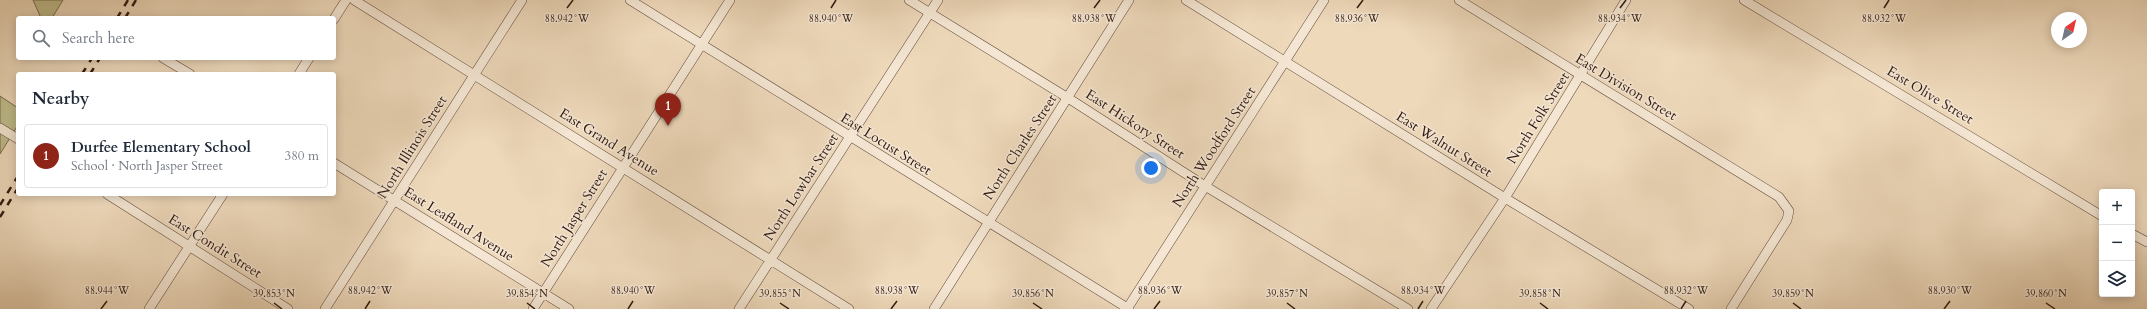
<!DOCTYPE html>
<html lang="en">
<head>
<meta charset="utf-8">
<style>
	body { margin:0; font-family:Cardo,serif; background:#f2f2f3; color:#1f2937 }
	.controls { position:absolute; right:12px; bottom:12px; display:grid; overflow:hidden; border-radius:4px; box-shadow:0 2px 10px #0003 }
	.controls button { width:36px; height:36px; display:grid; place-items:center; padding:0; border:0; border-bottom:1px solid #e0e1e3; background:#fff; color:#1f2937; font:20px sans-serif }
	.compass { position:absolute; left:2051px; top:12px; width:36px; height:36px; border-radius:50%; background:#fff; box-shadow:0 2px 10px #0003; rotate:34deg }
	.you { position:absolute; left:1151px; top:168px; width:14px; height:14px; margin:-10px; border:3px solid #fff; border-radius:50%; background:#1a73e8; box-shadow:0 0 0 6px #1a73e833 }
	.badge { display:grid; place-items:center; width:26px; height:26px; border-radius:50%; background:#8f2418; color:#fff; font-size:13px; font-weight:700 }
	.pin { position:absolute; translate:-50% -33px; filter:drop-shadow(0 1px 2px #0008) }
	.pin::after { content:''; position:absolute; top:21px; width:14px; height:12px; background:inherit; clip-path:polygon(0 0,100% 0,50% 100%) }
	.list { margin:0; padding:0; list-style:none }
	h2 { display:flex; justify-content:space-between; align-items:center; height:52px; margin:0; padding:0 16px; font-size:17px }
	h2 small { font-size:13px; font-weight:400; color:#747a83 }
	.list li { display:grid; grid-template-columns:26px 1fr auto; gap:12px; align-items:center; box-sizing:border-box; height:64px; margin:0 8px 8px; padding:0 8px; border:1px solid #e0e1e3; border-radius:4px }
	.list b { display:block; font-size:15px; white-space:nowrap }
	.list p { margin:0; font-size:13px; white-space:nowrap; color:#747a83 }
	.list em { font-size:13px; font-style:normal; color:#747a83 }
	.icon { flex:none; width:22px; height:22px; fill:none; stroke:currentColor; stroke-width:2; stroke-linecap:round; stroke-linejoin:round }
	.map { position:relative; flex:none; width:2147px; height:309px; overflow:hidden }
	.search { position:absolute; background:#fff; box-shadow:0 2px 10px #0003; left:16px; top:16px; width:320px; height:44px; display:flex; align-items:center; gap:10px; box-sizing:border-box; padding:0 14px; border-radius:4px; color:#747a83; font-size:15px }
	.panel { position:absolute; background:#fff; box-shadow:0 2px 10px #0003; left:16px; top:72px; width:320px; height:124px; border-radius:4px }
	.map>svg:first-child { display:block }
</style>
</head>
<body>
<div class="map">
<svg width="2147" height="309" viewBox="0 0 2147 309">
	<rect width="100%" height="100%" fill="#eed9bb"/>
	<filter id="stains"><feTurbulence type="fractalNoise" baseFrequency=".005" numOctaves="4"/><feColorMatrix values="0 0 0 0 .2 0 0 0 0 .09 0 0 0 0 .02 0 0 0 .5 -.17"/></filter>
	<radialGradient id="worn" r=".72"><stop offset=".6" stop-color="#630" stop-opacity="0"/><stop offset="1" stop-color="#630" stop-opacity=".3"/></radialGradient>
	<!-- green -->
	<path fill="#bfbd8c" stroke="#786b4e" d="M33,0h30l-11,18h-11z
		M0,96l18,12v17l-18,29z"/>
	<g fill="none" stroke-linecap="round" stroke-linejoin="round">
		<defs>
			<path id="minor" d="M354,0l495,309
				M630,0l499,309
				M909,0l159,98 137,88 203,123
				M1186,0l319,198 184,111
				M1459,0l320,197 10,14 -2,9 -56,89
				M1744,0l358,216
				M334,19l12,-19
				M163,58l27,16
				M299,74l10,-16
				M0,128l18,11
				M334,163l235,146
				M107,194l181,115
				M2132,234l15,8
				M149,309l74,-115
				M325,309l197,-309
				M533,309l197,-309
				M739,309l199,-309
				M934,309l195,-309
				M1127,309l197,-309
				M1431,309l74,-111 121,-198"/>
		</defs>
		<!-- minor casing -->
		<use href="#minor" stroke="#60493b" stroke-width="10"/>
		<!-- minor -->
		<use href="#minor" stroke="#f4e6d3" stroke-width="9"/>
		<!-- rail -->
		<path stroke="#301910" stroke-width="2.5" stroke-dasharray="7 7" stroke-linecap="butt" d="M117,18l11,-18
			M125,18l11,-18
			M82,74l10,-16
			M90,74l10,-16
			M0,205l18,-29
			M0,217l18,-29"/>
	</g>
	<!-- ticks -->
	<path fill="none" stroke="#301910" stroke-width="1.5" d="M567,8l6,-8M831,8l5,-8M1094,8l6,-8M1357,8l6,-8M1620,8l6,-8M1884,8l5,-8M274,303l8,6M527,303l8,6M780,303l9,6M1033,303l9,6M1287,303l8,6M1540,303l8,6M1793,303l8,6M2046,303l9,6M101,309l6,-8M365,309l5,-8M628,309l5,-8M891,309l6,-8M1154,309l6,-8M1418,309l5,-8M1681,309l5,-8M1944,309l6,-8"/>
	<g text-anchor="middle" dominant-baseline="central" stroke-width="3" stroke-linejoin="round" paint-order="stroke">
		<!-- street labels -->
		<g font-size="14" fill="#301910" stroke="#f4e6d3">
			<text transform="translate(1626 87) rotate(31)">East Division Street</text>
			<text transform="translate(1930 95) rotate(31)">East Olive Street</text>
			<text transform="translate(1538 118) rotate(-58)">North Folk Street</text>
			<text transform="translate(1135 124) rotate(33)">East Hickory Street</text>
			<text transform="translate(609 142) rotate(32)">East Grand Avenue</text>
			<text transform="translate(886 144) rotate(32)">East Locust Street</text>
			<text transform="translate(1444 144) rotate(32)">East Walnut Street</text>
			<text transform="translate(412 147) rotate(-58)">North Illinois Street</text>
			<text transform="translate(1020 147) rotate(-57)">North Charles Street</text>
			<text transform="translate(1214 147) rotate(-57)">North Woodford Street</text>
			<text transform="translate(801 187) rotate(-57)">North Lowbar Street</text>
			<text transform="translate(574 218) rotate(-58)">North Jasper Street</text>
			<text transform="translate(459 224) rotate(32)">East Leafland Avenue</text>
			<text transform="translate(215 246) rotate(32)">East Condit Street</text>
		</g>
	</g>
	<g font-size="10" text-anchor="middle" fill="#301910" stroke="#f4e6d3" stroke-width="3" stroke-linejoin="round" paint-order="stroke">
		<text x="1884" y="22">88.932°W</text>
		<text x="567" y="22">88.942°W</text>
		<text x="831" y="22">88.940°W</text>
		<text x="1094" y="22">88.938°W</text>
		<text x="1357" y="22">88.936°W</text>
		<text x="1620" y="22">88.934°W</text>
		<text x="107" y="294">88.944°W</text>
		<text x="370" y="294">88.942°W</text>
		<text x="633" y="294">88.940°W</text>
		<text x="897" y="294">88.938°W</text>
		<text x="1160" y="294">88.936°W</text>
		<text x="1423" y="294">88.934°W</text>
		<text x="1686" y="294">88.932°W</text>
		<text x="1950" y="294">88.930°W</text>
		<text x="274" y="297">39.853°N</text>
		<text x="527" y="297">39.854°N</text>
		<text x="780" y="297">39.855°N</text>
		<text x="1033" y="297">39.856°N</text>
		<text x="1287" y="297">39.857°N</text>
		<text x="1540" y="297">39.858°N</text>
		<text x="1793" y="297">39.859°N</text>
		<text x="2046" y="297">39.860°N</text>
	</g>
	<rect width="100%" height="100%" filter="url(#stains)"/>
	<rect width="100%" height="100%" fill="url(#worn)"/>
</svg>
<div class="controls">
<button>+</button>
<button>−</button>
<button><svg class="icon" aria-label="layers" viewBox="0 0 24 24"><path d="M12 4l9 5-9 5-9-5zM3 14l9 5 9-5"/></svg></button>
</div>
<svg class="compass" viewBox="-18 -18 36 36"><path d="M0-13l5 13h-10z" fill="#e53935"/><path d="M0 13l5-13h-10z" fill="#747a83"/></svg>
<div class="you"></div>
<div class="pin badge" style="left:668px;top:126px">1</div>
<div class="search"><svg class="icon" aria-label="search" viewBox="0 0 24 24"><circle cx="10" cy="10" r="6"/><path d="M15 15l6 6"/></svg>Search here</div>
<section class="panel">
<h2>Nearby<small></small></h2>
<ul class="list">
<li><span class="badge">1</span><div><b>Durfee Elementary School</b><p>School · North Jasper Street</p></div><em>380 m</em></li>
</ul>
</section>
</div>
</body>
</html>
